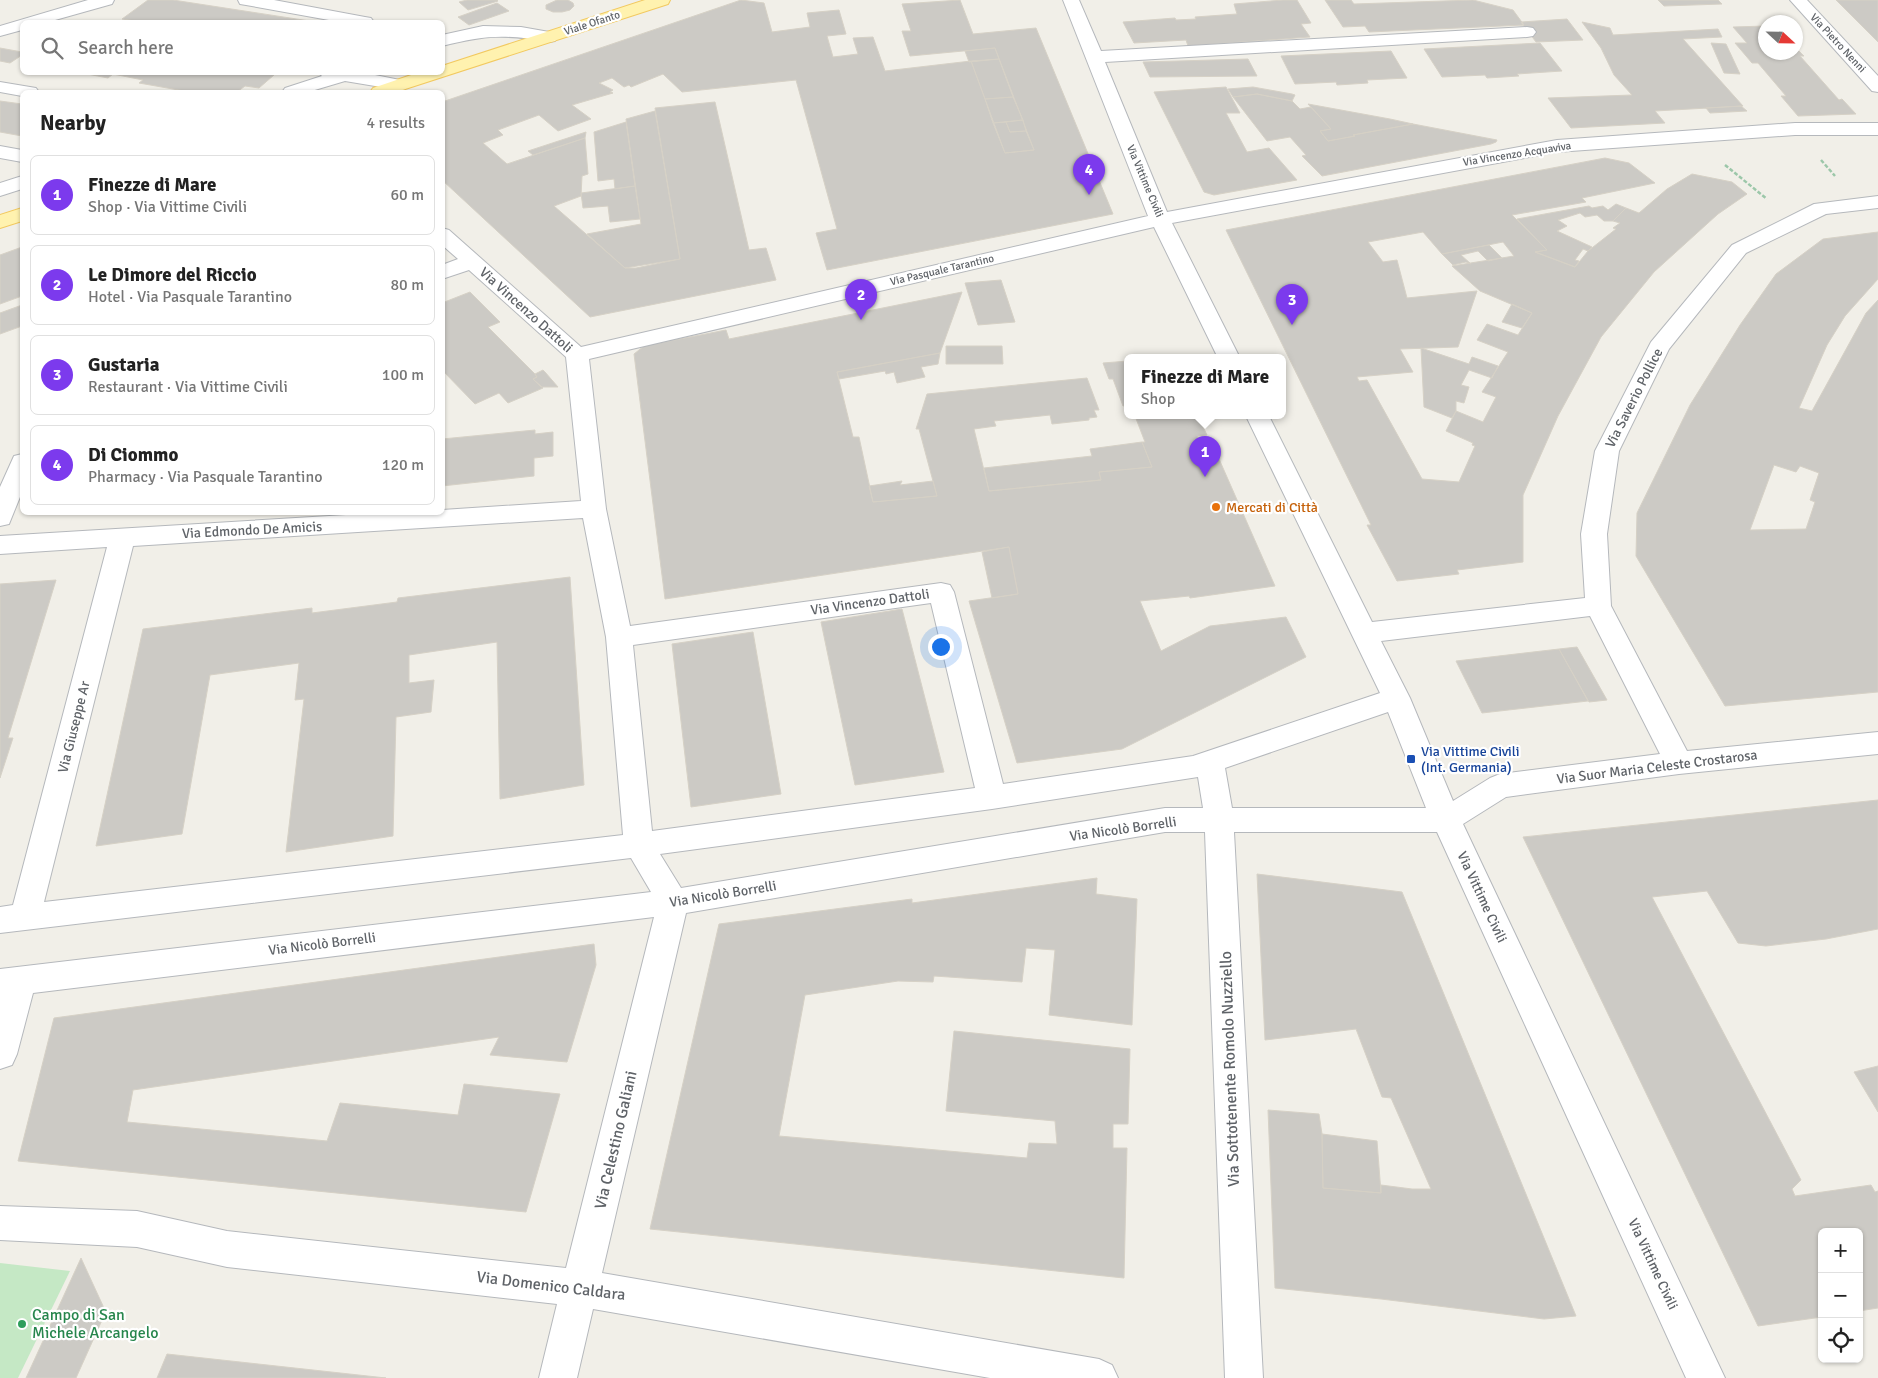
<!DOCTYPE html>
<html lang="en">
<head>
<meta charset="utf-8">
<style>
	body { margin:0; font-family:Signika,sans-serif; background:#f6f6f6; color:#222 }
	.controls { position:absolute; right:15px; bottom:15px; display:grid; overflow:hidden; border-radius:8px; box-shadow:0 1px 4px #0004 }
	.controls button { width:45px; height:45px; display:grid; place-items:center; padding:0; border:0; border-bottom:1px solid #e0e0e0; background:#fff; color:#222; font:25px sans-serif }
	.compass { position:absolute; left:1758px; top:15px; width:45px; height:45px; border-radius:50%; background:#fff; box-shadow:0 1px 4px #0004; rotate:112deg }
	.you { position:absolute; left:940px; top:646px; width:18px; height:18px; margin:-12px; border:4px solid #fff; border-radius:50%; background:#1a73e8; box-shadow:0 0 0 8px #1a73e833 }
	.badge { display:grid; place-items:center; width:32px; height:32px; border-radius:50%; background:#7c3aed; color:#fff; font-size:16px; font-weight:700 }
	.pin { position:absolute; translate:-50% -41px; filter:drop-shadow(0 1px 2px #0008) }
	.pin::after { content:''; position:absolute; top:26px; width:18px; height:15px; background:inherit; clip-path:polygon(0 0,100% 0,50% 100%) }
	.popup { position:absolute; left:1124px; top:354px; width:162px; height:65px; box-sizing:border-box; display:grid; place-content:center; border-radius:8px; background:#fff; filter:drop-shadow(0 1px 4px #0005); font-size:16px; white-space:nowrap; color:#767676 }
	.popup b { font-size:19px; color:#222 }
	.popup::after { content:''; position:absolute; left:50%; top:100%; margin-left:-10px; border:10px solid transparent; border-top-color:#fff }
	.list { margin:0; padding:0; list-style:none }
	h2 { display:flex; justify-content:space-between; align-items:center; height:65px; margin:0; padding:0 20px; font-size:21px }
	h2 small { font-size:16px; font-weight:400; color:#767676 }
	.list li { display:grid; grid-template-columns:32px 1fr auto; gap:15px; align-items:center; box-sizing:border-box; height:80px; margin:0 10px 10px; padding:0 10px; border:1px solid #e0e0e0; border-radius:8px }
	.list b { display:block; font-size:19px; white-space:nowrap }
	.list p { margin:0; font-size:16px; white-space:nowrap; color:#767676 }
	.list em { font-size:16px; font-style:normal; color:#767676 }
	.icon { flex:none; width:28px; height:28px; fill:none; stroke:currentColor; stroke-width:2; stroke-linecap:round; stroke-linejoin:round }
	.map { position:relative; flex:none; width:1878px; height:1378px; overflow:hidden }
	.search { position:absolute; background:#fff; box-shadow:0 1px 4px #0004; left:20px; top:20px; width:425px; height:55px; display:flex; align-items:center; gap:12px; box-sizing:border-box; padding:0 18px; border-radius:8px; color:#767676; font-size:19px }
	.panel { position:absolute; background:#fff; box-shadow:0 1px 4px #0004; left:20px; top:90px; width:425px; height:425px; border-radius:8px }
	.map>svg:first-child { display:block }
</style>
</head>
<body>
<div class="map">
<svg width="1878" height="1378" viewBox="0 0 1878 1378">
	<rect width="100%" height="100%" fill="#f1efe8"/>
	<!-- green -->
	<path fill="#c5e8c5" d="M0,1263l70,8 -52,107h-18z"/>
	<!-- building -->
	<path fill="#cccac5" stroke="#d6d1c6" fill-rule="evenodd" d="M148,0h25l143,22h-174l-20,-3z
		M467,0h30l1,1 -30,9 -9,-8z
		M557,0h11l5,3 1,3 -4,4 -8,2h-9l-7,-3v-4z
		M741,0l23,3 8,29 38,-5 -3,-14 32,-3 7,24 -19,2 6,21 25,-3 -5,-16 20,-1 12,34 86,-10 34,92 29,-3 -39,-102 -85,8 -8,-25h9l-9,-27 58,-4 13,34 63,-6 77,186 -286,56 -11,-37 21,-4 -41,-149 -114,12 -19,-18 -32,13 -2,-2 -5,2 -12,-9 -13,5 14,7 -3,2 3,1 -41,12 19,14 -33,12 -19,-16 -41,15 5,5 -20,8 24,21 78,-26 3,36 -6,2 -1,20 -27,10 71,62h11l44,-9 -25,-151 60,-6 34,148 17,-2 10,32 -186,37 -148,-137v-78z
		M1283,0h14l14,23 -10,1 9,13 -122,9 -2,-6 -52,3 -11,-21 52,-4 1,2 20,-1 -1,-2 42,-3 -3,-10z
		M1325,0h26l3,4 119,-4 40,10 11,15 -155,7 -4,-6 -22,1z
		M1658,0h60l4,4 -58,2z
		M1836,0h42v42z
		M497,3l12,8 -40,14 -11,-8z
		M1567,19l16,21 -47,2 -15,-20z
		M1582,22l28,6 3,7 105,-6 4,8 -39,2 60,67 -88,5 10,12 -94,5 -23,-30 84,-3 -18,-20 -13,-27z
		M1766,26v26h30l1,-3 7,7h-4l39,44 3,-1 14,15 -58,2 -17,-20h5l-28,-33h-6l-17,-20h12l-14,-16z
		M1540,43l22,28 -45,3 2,2 -32,2 -2,-3 -43,2 -18,-28z
		M1711,43l15,1 14,30 -16,-1z
		M0,48l22,4v3l-12,8 -10,-2z
		M995,48l4,11 -30,3 -4,-11z
		M1391,51l16,27 -40,2 1,3 -31,2 -1,-3 -41,2 -14,-28z
		M999,59l14,38 -28,2 -14,-38z
		M1248,59l9,17 -107,1 -7,-15z
		M77,72h179l18,3 -15,13 -14,-2 -8,6h-47l-51,-9 4,-3 -30,-6 -5,4z
		M1226,87l14,26h-14l21,39 22,-4 28,32 -83,15 -10,-3 -50,-100z
		M1253,87l39,7 3,1 -3,6 -35,-7 -24,3 -5,-8z
		M1257,94l35,7 8,8 11,-2 20,22 -11,2 8,10 27,-5 -2,-1 60,-11 84,16 -1,2 -5,2 -169,32 -20,-20 4,-1 -16,-18 -23,4 -34,-44z
		M1013,97l10,23 -30,3 -8,-24z
		M0,101l22,3v32l-22,-4z
		M1308,104l82,15 23,5 -60,11 2,1 -27,5 -8,-10 11,-2z
		M1741,106l6,5 -37,2 -4,-5z
		M655,111l25,148 -55,9 -38,-34 54,-10 -15,-105z
		M1023,120l3,11 -16,1 -4,-10z
		M626,122l9,64 -20,3 -1,-10 -16,2 -4,-49z
		M1006,122l4,10 16,-1 8,19 -29,3 -12,-30z
		M586,132l-1,6 -52,17 -5,-4z
		M1605,158l24,5 26,20 -73,15 4,4 -74,13 35,35 -12,2 40,15 13,-16 28,-22 -3,-1 7,-5 -7,-2 13,-13 13,5 28,-24 25,-15 40,8 15,12 -29,20 -64,58 -53,65 -43,79 -35,79v67l-66,8 2,4 -62,7 -30,-56h4l-145,-295zM1423,232l19,22 61,-12 11,14 -62,10 28,25 52,22 -14,22 -31,-11 -10,16 31,12 -26,40 14,5 -13,25 -27,-11 -10,20 27,12 -1,2 3,1 -16,36 -37,-3 -55,-99 -8,1 -2,-4 56,-5 -13,-23 58,-2 19,-56 -70,7 -10,-38 -14,2 -15,-20z
		M635,186l5,33 -30,3 -2,-16 -25,2 -2,-15z
		M1616,204l10,4 -13,13h-9l-7,-6 -12,2 -5,-4 -22,7 9,6 -10,5 35,16 -4,4 -5,-2 -8,11 4,1 -4,6 -40,-15 12,-2 -30,-31 72,-13 3,2 11,-2 5,4z
		M1878,232v47l-33,37 -18,29 -28,63 13,3 54,-98 12,-13v392l-153,14 -89,-150 1,-43 53,-108 50,-80 36,-51 47,-35zM1774,465l22,7 4,-6 19,7 -9,27 5,2 -9,27 -56,1z
		M1489,245l13,13 -14,3 -10,-10 -17,4 10,9 -5,-2 -13,3 -11,-11z
		M22,247v49l-22,8v-49z
		M1001,280l14,42 -37,3 -13,-42z
		M470,292l30,30 -12,5 47,47 2,3 -4,2 10,9 -35,15 -9,-10 -24,11 -33,-34v-67z
		M962,292l-22,61 -103,19 16,65h6l14,65 64,-6 -18,-67h-3l11,-35 160,-16 12,32h-5l3,7 -8,1v2l-37,4 -2,-9 -56,6 2,5 -22,3 15,62 112,-11 -2,-8 53,-5 -10,-25h3l-10,-26h63l9,19 -10,1 5,9 10,-2 63,143 -85,12 -1,-2 -49,5 21,50 49,-25 76,-9 20,40 -184,92 -105,14 -48,-162 49,-7 -9,-47 -344,52 -31,-245 10,-8 82,-16 3,9z
		M1512,304l20,9 -10,15 -20,-6z
		M22,305v21l-22,8v-21z
		M946,346h56l1,18h-57z
		M1421,348l48,16 3,-7 26,9 -6,12 -23,-8 -8,15 8,2 -5,16 -8,-2v10l-4,7 -28,-11z
		M940,353l-2,11 -17,3 4,10 -28,6 -3,-11 -8,2 -1,-3 -46,8 -2,-7z
		M1128,361v44l-5,1 -10,-27h-4l-6,-16z
		M543,370l2,2 13,15h-17l-8,-8 4,-2 -2,-3z
		M535,430v4l18,-2v24l-19,2v18l-92,10v-47z
		M1142,442l10,25 -53,5 2,8 -112,11 -5,-23 108,-12 -2,-7z
		M902,481l-2,4 33,-4 4,15 -64,6 -4,-16z
		M1009,547l9,47 -26,4 -10,-46z
		M570,577l14,208 -84,14 -3,-157 -88,13v28l25,-3 -3,32 -35,5 -3,119 -107,16 18,-153 -9,1 4,-37 -89,12 -28,159 -86,12 47,-217 169,-21v5l85,-11 1,-4z
		M56,580l-48,158h5l-13,40v-194z
		M902,609l42,163 -89,13 -34,-163z
		M753,632l28,162 -90,13 -19,-163z
		M1577,647l30,53 -18,2 -30,-53z
		M1559,649l29,52 -106,12 -26,-52z
		M1878,800v129l-52,10 -60,7 -28,-3 -31,-52 -55,6 149,283 -9,9 3,7 76,-11 4,7 3,-1v117l-19,3v-79h-37v85l-64,9 -235,-489z
		M1257,874l145,18 174,424 -32,3 -163,-20 -106,-11 -7,-178 51,4 3,20 1,54 58,5v-8l31,4h19l-40,-91 -9,-1 -26,-68 -91,11z
		M1097,878l-1,16 41,5 -5,126 -83,-10 6,-65 -29,-2 -4,34 -88,-6 -1,6 -35,-1 -93,14 -26,141 248,22 2,-15 28,1 -2,-23 -109,-10 8,-80 176,18 -2,75h-15v24h14l-3,130 -474,-49 69,-305 193,-25v4z
		M594,944l2,21 -29,97 -77,-7 9,-18 -366,53 -6,32 200,19 13,-38 118,12 6,-31 96,10 -34,118 -508,-51 36,-143z
		M1878,1066v46l-24,-40z
		M1322,1134l55,7 4,52 -58,-5z
		M81,1258l23,50 3,1 -31,69h-50z
		M167,1354l219,24h-229z"/>
	<g fill="none" stroke-linecap="round" stroke-linejoin="round">
		<defs>
			<path id="minor" d="M88,0h26l-2,4 -64,18h-26v8l-22,6v-10z
				M238,0h36l91,17 6,1 3,4h-34l-94,-17 -6,-1z
				M1063,0h16l22,51 426,-24 6,1 3,4 -3,4 -6,1 -422,25 62,150 390,-72 238,-17h83v12h-83l-238,17 -385,71 68,135h-22l-64,-131 -565,132 17,150 24,117 311,-43 9,2 4,7 49,192 190,-28 187,-63 -134,-277h23l103,206 213,-24 -4,-64 14,-83 56,-109 81,-97 82,-41 64,-8v12l-52,6 -80,39 -77,96 -50,102 -12,83 4,72 76,145 191,-19v22l-199,20 -173,23 -43,27 262,554h-39l-249,-546h-203l29,546h-38l-20,-546h-40l-479,81 -84,360 497,86 13,6 6,13h-128l-397,-69 -16,69h-38l18,-74 -330,-37 -90,-20 -137,-7v-34l137,5 90,20 339,37 88,-351 -621,76 -16,61 -5,11 -12,4v-100l651,-77 -20,-34 -631,75v-26l13,-2 94,-358 -107,7v-18l396,-24h46v-2l139,-9 -15,-144 -97,-87 -27,9v-14l16,-6 -16,-14v-17l7,2 132,117 567,-131zM583,518l23,119 17,198 -579,67 89,-356zM931,603l44,185 -323,43 -19,-186zM1590,616l70,138 -160,20 -10,4 -37,23 -43,-103 -29,-57zM1388,712l38,96h-194l-7,-40zM1198,777l5,31h-38l-484,80 -21,-34 332,-45z
				M1790,0h17l71,76v16l-6,-1z
				M483,26l38,1 34,6 3,4 -3,4 -6,1c-44,-8 -63,-7 -107,4v-11z
				M318,72h42l45,9 3,4 -3,4 -6,1 -54,-9 -37,11h-26l3,-4 37,-12z
				M0,82l36,6 3,4h-17v4l-22,-4z
				M0,146l22,4v12l-22,-4z
				M22,176v13l-22,7v-13z
				M22,454v38l-13,32 -9,2v-39l14,-31z"/>
			<path id="major" d="M645,0h25l-2,4 -272,88h-26l3,-4 47,-16h22v-6z
				M22,208v13l-22,7v-13z"/>
		</defs>
		<!-- minor casing -->
		<use href="#minor" stroke="#b5b8bc" stroke-width="2"/>
		<!-- major casing -->
		<use href="#major" stroke="#f2c960" stroke-width="2"/>
		<!-- path -->
		<path stroke="#9cc7a9" stroke-width="2.5" stroke-dasharray="4 2" stroke-linecap="butt" d="M1821,160l14,16
			M1725,165l42,34"/>
		<!-- minor -->
		<use href="#minor" fill="#fff" fill-rule="evenodd"/>
		<!-- major -->
		<use href="#major" fill="#fff2af" fill-rule="evenodd"/>
	</g>
	<!-- markers -->
	<circle fill="#e8710a" stroke="#fff" stroke-width="2" cx="1216" cy="507" r="5"/>
	<rect fill="#1a4fb4" stroke="#fff" stroke-width="2" x="1406" y="754" width="10" height="10" rx="2.5"/>
	<circle fill="#2e9e5b" stroke="#fff" stroke-width="2" cx="22" cy="1324" r="5"/>
	<g text-anchor="middle" dominant-baseline="central" stroke-width="4.5" stroke-linejoin="round" paint-order="stroke">
		<!-- far-street labels -->
		<g font-size="11" fill="#5f6368" stroke="#fff">
			<text transform="translate(592 23) rotate(-18)">Viale Ofanto</text>
			<text transform="translate(1838 43) rotate(47)">Via Pietro Nenni</text>
			<text transform="translate(1517 154) rotate(-9)">Via Vincenzo Acquaviva</text>
			<text transform="translate(1145 181) rotate(67)">Via Vittime Civili</text>
			<text transform="translate(942 270) rotate(-13)">Via Pasquale Tarantino</text>
		</g>
		<!-- street labels -->
		<g font-size="14" fill="#5f6368" stroke="#fff">
			<text transform="translate(526 310) rotate(42)">Via Vincenzo Dattoli</text>
			<text transform="translate(1634 398) rotate(-63)">Via Saverio Pollice</text>
			<text transform="translate(252 530) rotate(-3)">Via Edmondo De Amicis</text>
			<text transform="translate(870 602) rotate(-8)">Via Vincenzo Dattoli</text>
			<text transform="translate(74 727) rotate(-76)">Via Giuseppe Ar</text>
			<text transform="translate(1657 767) rotate(-7)">Via Suor Maria Celeste Crostarosa</text>
			<text transform="translate(1123 829) rotate(-8)">Via Nicolò Borrelli</text>
			<text transform="translate(723 894) rotate(-9)">Via Nicolò Borrelli</text>
			<text transform="translate(1482 897) rotate(65)">Via Vittime Civili</text>
			<text transform="translate(322 944) rotate(-7)">Via Nicolò Borrelli</text>
			<text transform="translate(1653 1264) rotate(65)">Via Vittime Civili</text>
		</g>
		<!-- food labels -->
		<g font-size="14" fill="#c56008" stroke="#fff" text-anchor="start">
			<text x="1226" y="507">Mercati di Città</text>
		</g>
		<!-- transit labels -->
		<g font-size="14" fill="#164399" stroke="#fff" text-anchor="start">
			<text x="1421" y="751">Via Vittime Civili<tspan x="1421" dy="16">(Int. Germania)</tspan></text>
		</g>
		<!-- near-street labels -->
		<g font-size="16" fill="#5f6368" stroke="#fff">
			<text transform="translate(1230 1069) rotate(-92)">Via Sottotenente Romolo Nuzziello</text>
			<text transform="translate(616 1140) rotate(-77)">Via Celestino Galiani</text>
			<text transform="translate(551 1286) rotate(7)">Via Domenico Caldara</text>
		</g>
		<!-- near-leisure labels -->
		<g font-size="16" fill="#27864d" stroke="#fff" text-anchor="start">
			<text x="32" y="1315">Campo di San<tspan x="32" dy="18">Michele Arcangelo</tspan></text>
		</g>
	</g>
</svg>
<div class="controls">
<button>+</button>
<button>−</button>
<button><svg class="icon" aria-label="locate" viewBox="0 0 24 24"><circle cx="12" cy="12" r="6"/><path d="M12 2v4M12 18v4M2 12h4M18 12h4"/></svg></button>
</div>
<svg class="compass" viewBox="-18 -18 36 36"><path d="M0-13l5 13h-10z" fill="#e53935"/><path d="M0 13l5-13h-10z" fill="#767676"/></svg>
<div class="you"></div>
<div class="pin badge" style="left:1205px;top:477px">1</div>
<div class="popup"><b>Finezze di Mare</b>Shop</div>
<div class="pin badge" style="left:861px;top:320px">2</div>
<div class="pin badge" style="left:1292px;top:325px">3</div>
<div class="pin badge" style="left:1089px;top:195px">4</div>
<div class="search"><svg class="icon" aria-label="search" viewBox="0 0 24 24"><circle cx="10" cy="10" r="6"/><path d="M15 15l6 6"/></svg>Search here</div>
<section class="panel">
<h2>Nearby<small>4 results</small></h2>
<ul class="list">
<li><span class="badge">1</span><div><b>Finezze di Mare</b><p>Shop · Via Vittime Civili</p></div><em>60 m</em></li>
<li><span class="badge">2</span><div><b>Le Dimore del Riccio</b><p>Hotel · Via Pasquale Tarantino</p></div><em>80 m</em></li>
<li><span class="badge">3</span><div><b>Gustaria</b><p>Restaurant · Via Vittime Civili</p></div><em>100 m</em></li>
<li><span class="badge">4</span><div><b>Di Ciommo</b><p>Pharmacy · Via Pasquale Tarantino</p></div><em>120 m</em></li>
</ul>
</section>
</div>
</body>
</html>
